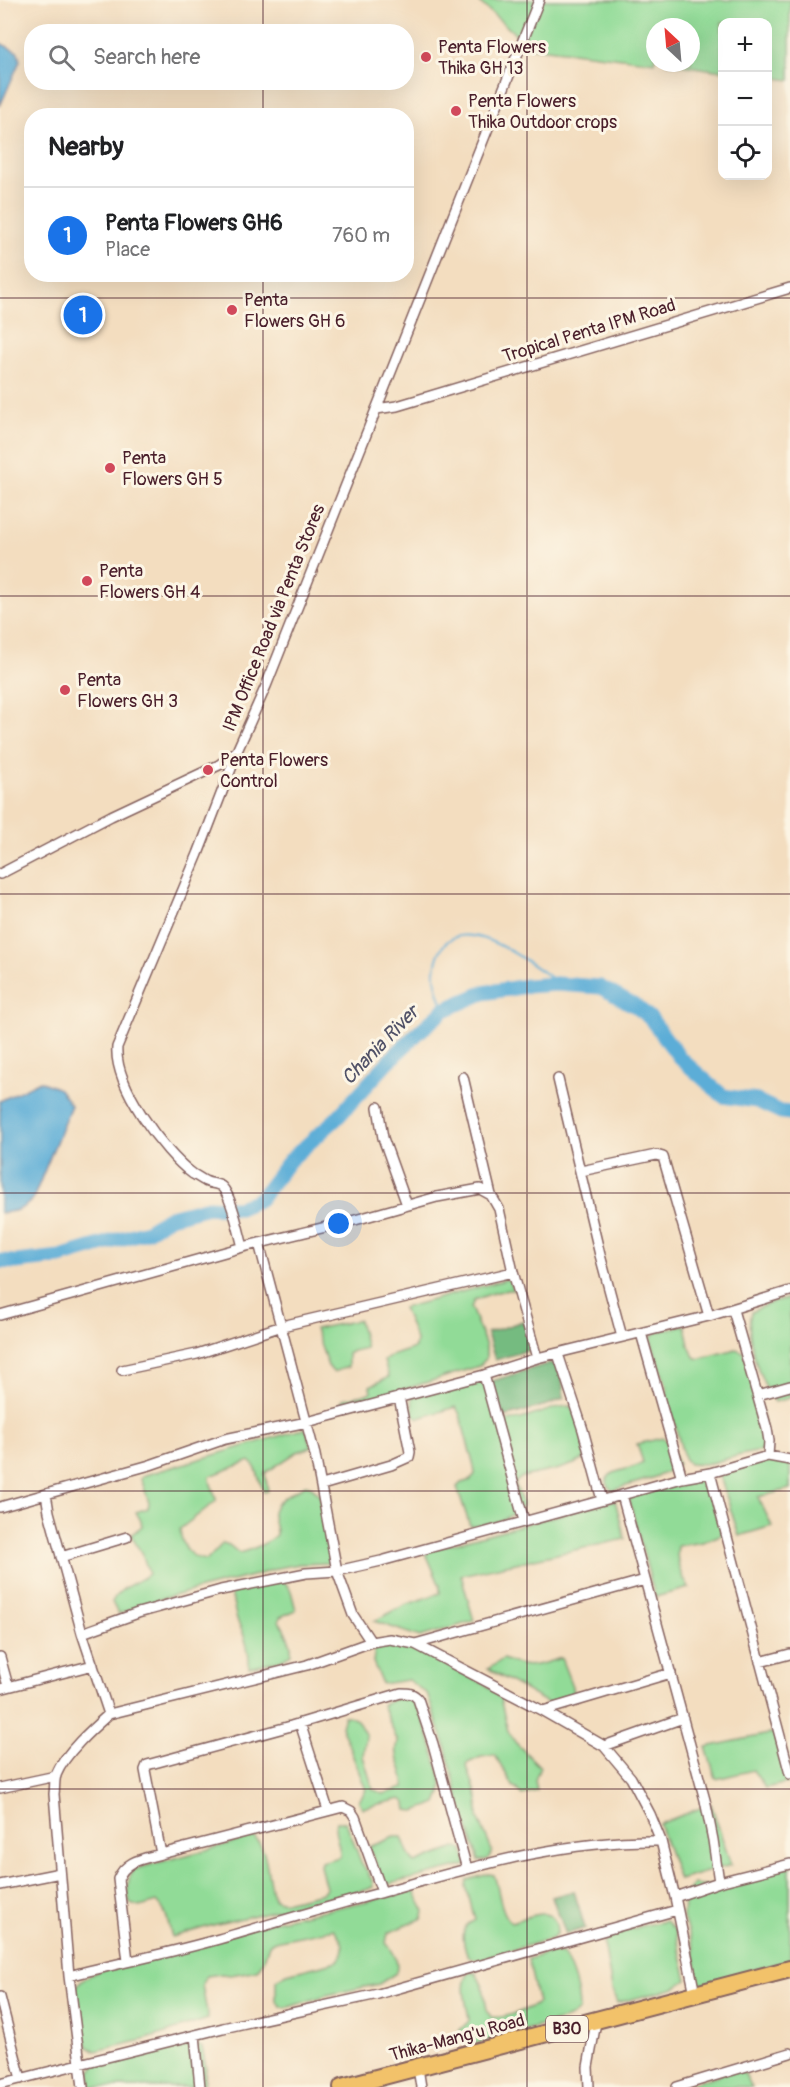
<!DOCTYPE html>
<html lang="en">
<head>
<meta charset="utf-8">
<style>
	body { margin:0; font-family:Pangolin,sans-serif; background:#f2f2f2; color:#202124 }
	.controls { position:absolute; right:18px; top:18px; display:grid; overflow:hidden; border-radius:12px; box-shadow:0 6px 24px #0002 }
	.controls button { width:54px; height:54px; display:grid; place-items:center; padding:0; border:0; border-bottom:2px solid #e0e0e0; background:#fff; color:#202124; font:30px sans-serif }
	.compass { position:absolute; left:646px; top:18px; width:54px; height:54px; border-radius:50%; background:#fff; box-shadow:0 6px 24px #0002; rotate:334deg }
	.you { position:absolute; left:339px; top:1224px; width:21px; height:21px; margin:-15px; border:4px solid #fff; border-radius:50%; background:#1a73e8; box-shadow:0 0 0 9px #1a73e833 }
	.badge { display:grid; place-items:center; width:39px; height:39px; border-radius:50%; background:#1a73e8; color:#fff; font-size:20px; font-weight:700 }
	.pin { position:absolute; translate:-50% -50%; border:3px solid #fff; box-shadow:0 2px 6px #0006 }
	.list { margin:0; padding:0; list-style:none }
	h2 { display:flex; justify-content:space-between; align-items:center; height:78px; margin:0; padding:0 24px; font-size:26px }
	h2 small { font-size:20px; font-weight:400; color:#757577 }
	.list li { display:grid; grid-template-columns:39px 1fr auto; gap:18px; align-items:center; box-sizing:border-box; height:96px; padding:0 24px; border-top:2px solid #e0e0e0 }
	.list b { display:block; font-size:22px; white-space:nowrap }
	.list p { margin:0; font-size:20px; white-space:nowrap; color:#757577 }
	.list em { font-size:20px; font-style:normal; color:#757577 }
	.icon { flex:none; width:33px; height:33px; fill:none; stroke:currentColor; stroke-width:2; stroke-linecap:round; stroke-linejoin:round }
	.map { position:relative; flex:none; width:790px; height:2087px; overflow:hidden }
	.search { position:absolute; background:#fff; box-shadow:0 6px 24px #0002; left:24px; top:24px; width:390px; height:66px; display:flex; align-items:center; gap:15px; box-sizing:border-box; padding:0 21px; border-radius:24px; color:#757577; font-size:22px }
	.panel { position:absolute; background:#fff; box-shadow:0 6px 24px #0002; left:24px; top:108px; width:390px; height:174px; border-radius:24px }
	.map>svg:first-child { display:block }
</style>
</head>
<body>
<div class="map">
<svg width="790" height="2087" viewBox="0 0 790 2087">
	<rect width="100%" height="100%" fill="#fcf5e5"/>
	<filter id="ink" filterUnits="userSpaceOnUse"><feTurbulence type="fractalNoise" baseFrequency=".0167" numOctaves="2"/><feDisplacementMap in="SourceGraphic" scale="12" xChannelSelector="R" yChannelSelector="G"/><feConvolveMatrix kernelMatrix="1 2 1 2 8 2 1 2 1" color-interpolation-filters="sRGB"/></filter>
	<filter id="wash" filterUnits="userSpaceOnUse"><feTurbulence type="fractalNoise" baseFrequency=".008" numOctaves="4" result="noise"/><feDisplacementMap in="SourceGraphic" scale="24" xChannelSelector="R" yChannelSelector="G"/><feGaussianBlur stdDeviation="1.35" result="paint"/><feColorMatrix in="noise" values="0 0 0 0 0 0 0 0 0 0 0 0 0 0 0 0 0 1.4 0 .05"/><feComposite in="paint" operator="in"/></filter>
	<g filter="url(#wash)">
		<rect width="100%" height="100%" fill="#f3ddbf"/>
		<!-- green -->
		<path fill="#91db97" stroke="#6e7d61" stroke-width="1.5" d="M477,0h313v80l-22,-3v-55h-46v49l-57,-8h26v-36h-36v35l-125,-15z
			M508,1279l6,11c-13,-1 -28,5 -40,10l-3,8 15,38v13l-7,7 -137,43 -2,-4 3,-6 21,-4 7,-3 -1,-6 19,-9 -5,-16 7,-5 24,-8 1,-8 -13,-32z
			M790,1298v100l-15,4c-16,-22 -30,-64 -24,-90l19,-9z
			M359,1320l7,28 -13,3 -5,3v13l-15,5 -5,-6 -13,-37z
			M685,1325l4,21 5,11 5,2 37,-10 8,3 21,73v26c-27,1 -50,16 -76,13l-5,-6 -17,-62v-9l-17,-49 7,-6z
			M479,1377l8,6 13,37c25,4 46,-14 70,-14 10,12 17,38 14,53l-10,5 -15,5 -37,8 -7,6 8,22c-15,16 -31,19 -53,21l-13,-39 4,-4 10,-3 4,-6 -1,-7 -14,-52 -4,-8 -37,11 -6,-4 -1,-17z
			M306,1428l6,19 -15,5 -32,21 3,18 -4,1c-6,-10 -5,-24 -14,-31l-40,15c-1,10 6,16 6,25l-36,28c1,16 10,30 27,31l16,-17 6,2 10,8c14,-4 26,-8 37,-18 1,-8 -4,-14 -3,-23 2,-13 23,-22 33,-27l6,2 8,9 11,67 -32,1 -21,4 -18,6 -100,25 -42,15 -6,-12c8,-16 24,-18 37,-28l-6,-18 -12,-21 11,-9 -1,-5 -5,-9 12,-4 1,-5 -8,-25 1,-2z
			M662,1438l6,4 10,22c-16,15 -45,18 -66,27 -15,-17 7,-20 18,-23 5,-1 9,-4 13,-6l-6,-18z
			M771,1460l19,4v25l-32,8 14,29 -33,10 -21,-66z
			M706,1475l4,20 13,39 -20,8 -25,4c-3,16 3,29 11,42l-34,9 -27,-102z
			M615,1500l10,39 -164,36 13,46 -54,16 -46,-16 31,-16 35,-12v-7l-15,-35z
			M284,1581l7,10 5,19 -16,7 -1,4c6,9 14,22 12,33l-10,6 -32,7c1,-14 -4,-31 -10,-43 -5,-10 -5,-23 -9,-34z
			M385,1641h15l88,45 12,12 8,33 7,11 25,25 -5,13 2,11 -15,4 -9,-9 -18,-31 -14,2 -15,7 12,34v19l14,34 -4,8 -9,2 -16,-47 -18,-69 -18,-51 -19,-14 -26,4 -9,-22 2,-13z
			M561,1658l14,36 -24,11 -63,-36 15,-10c26,11 32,7 58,-1z
			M404,1695c21,8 31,66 38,88l-1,10 -4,10 -22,8 -8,-1 -1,-7 -5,-4 -39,9 -3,-7 7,-11 -25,-64 3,-10h5l8,4 9,16 -3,20 10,33 10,5 21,-6c3,-17 -12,-29 -6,-46l-16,-37z
			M774,1733l14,50 -23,5 -12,-18 -37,9 -10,-32z
			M711,1804l20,61 -52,15 -20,-56z
			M336,1822h10l15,40 11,18 1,7 -7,3 -31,6 -118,28 -45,13c-4,-13 -4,-25 -15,-35l-17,5 -10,-3c-3,-13 -4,-25 5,-35l119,-32c16,14 12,43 20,62l10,3 38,-9 4,-5 -6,-22 1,-4 19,-5c1,-11 -8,-25 -4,-35z
			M394,1837h8l7,18 6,8 40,-15 8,1 4,16 -81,20 -4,-6 -13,-32z
			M790,1866v94l-91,25 -6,-39 -10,-28 1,-22 9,-12 18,2z
			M489,1874l5,1c5,13 6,38 17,47 19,-5 46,-20 46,11l-4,5 -72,21 -11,-1c-6,-7 -10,-25 -3,-33 2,-2 5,-3 8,-5l-9,-34 1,-6z
			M414,1891l10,19 -1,8 -35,15 -2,10c8,9 13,18 10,30l-17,11 -52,11 -38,12h-8l-5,-7v-20l11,-6 51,-13c9,-14 5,-19 -4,-32l-59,12 -6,3 -5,16 -7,10 -26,5 -10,-1 -14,2 -5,9 6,34 -61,20 -51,12 -8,-4c-5,-13 -16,-49 -11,-61 4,-8 12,-10 19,-14l169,-49z
			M666,1921l9,9 12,50 -12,8 -58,15 -5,-14 -8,-45 6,-8 35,-11z
			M551,1952l12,1c9,17 16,38 16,57l-10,8 -102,28 -8,-15 10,-10c-1,-16 -11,-36 1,-49l6,1 7,14 4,23 4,7c12,2 36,-7 47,-14l-10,-44z
			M192,2044l10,3 4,21 -2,19h-113l-1,-15 6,-8z
			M733,2070l11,3 8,14h-70z"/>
		<!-- forest -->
		<path fill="#74bb80" stroke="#5f6d56" stroke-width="1.5" d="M523,1321l9,28 -37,11 -8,-27z
			M550,1363l6,2 6,12 2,21 -14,6 -46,13 -15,-35z
			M574,1891l11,37 -19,6 -14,-37z"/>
		<!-- water -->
		<path fill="#5cadd7" stroke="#536681" stroke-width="1.5" d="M0,43l18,9 2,9 -20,45z
			M40,1081l19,8 12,16 -38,94c-10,11 -19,13 -33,14v-112z"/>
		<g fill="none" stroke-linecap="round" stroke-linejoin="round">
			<!-- stream -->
			<path stroke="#5cadd7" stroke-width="2" d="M444,1010c-3,-12 -11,-29 -9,-40 9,-73 89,-11 119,10"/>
			<!-- river -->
			<path stroke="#5cadd7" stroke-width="15" d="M0,1261l16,1 44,-5 87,-26 23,-14 38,-10 31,1 21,-9 30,-39 46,-41 53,-58 31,-30 24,-21 39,-17 44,-7 29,-2 44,3 37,20 14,12 29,39 43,38 34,5 24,11 9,1"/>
		</g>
	</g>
	<g filter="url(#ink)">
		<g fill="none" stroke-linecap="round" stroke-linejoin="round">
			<defs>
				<path id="minor" d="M376,409l21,-3 393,-118
					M237,753l-39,101 -81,193c-3,38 46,105 76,127 4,2 8,5 12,7 5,3 13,2 17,6 10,10 17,46 21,60l112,-27 82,-23 43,-8 11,6 8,14 14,63 24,86
					M0,874l111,-58 108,-51 18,-14 29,-65 273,-686
					M463,1077l28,118
					M558,1079l42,176 22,82
					M378,1107l5,31 24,67
					M581,1171l75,-16 7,2 46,159
					M259,1243l56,212 22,116 16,44 18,27
					M733,1310l34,119 2,12 -1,15
					M0,1315l243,-68
					M641,1333l41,145
					M558,1354l25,76 19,70
					M122,1370l75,-16 85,-28 231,-54
					M484,1375l40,146
					M758,1395l32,-9
					M790,1460l-22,-4 -58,17 -28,5 -60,17 83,305 8,40 6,42 71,-18
					M710,1473l80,301
					M322,1485l69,-20 18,-8 1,-5 -11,-55
					M0,1507l46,-13
					M61,1557l66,-20
					M82,1633l56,-20 83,-23 85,-17 31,-2 44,-10 241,-66
					M415,1644l230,-64
					M0,1657l8,29
					M760,1662l30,-8
					M0,1689l93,-24
					M543,1711l128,-38
					M109,1714l-27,-81 -33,-121 -3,-18 104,-29 75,-26 82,-17 177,-47 53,-17 172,-42 81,-25
					M300,1723l28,87
					M604,1746l79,-28
					M0,1788l56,-12
					M161,1854l182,-47 8,4 4,6 27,75
					M0,1885l60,-12
					M128,1961l-10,-82c8,-19 25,-20 43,-25l-16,-84 2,-5 144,-39 110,-33c8,0 12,0 17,6l15,45 34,125
					M69,1976c50,-13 101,-23 150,-37 52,-15 104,-31 157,-45 93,-26 187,-55 285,-53
					M695,1994l-20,-97 44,-15
					M0,1997l21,82
					M195,2035l5,52
					M418,2068l3,19
					M0,2084l223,-56 155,-34 299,-84
					M83,2087l-14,-111 -15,-182c1,-6 0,-13 2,-19 9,-22 36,-46 53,-61l198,-49 64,-23 19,-3 25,5 128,67 61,35 27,32 19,36 11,27 14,56
					M589,2087l-1,-20 8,-45
					M677,2087l113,-34"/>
				<path id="trunk" d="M342,2087l448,-118"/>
			</defs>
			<!-- minor casing -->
			<use href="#minor" stroke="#85625f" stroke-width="12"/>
			<!-- trunk casing -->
			<use href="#trunk" stroke="#85625f" stroke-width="20"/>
			<!-- minor -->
			<use href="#minor" stroke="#fff" stroke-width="9"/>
			<!-- trunk -->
			<use href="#trunk" stroke="#f2c26a" stroke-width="16"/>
		</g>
	</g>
	<!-- grid -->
	<path fill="none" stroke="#4a1f2b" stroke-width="1.5" stroke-opacity="0.55" d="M263,0v32M527,0v2087M263,82v34M263,274v1813M0,298h790M0,596h790M0,894h790M0,1193h790M0,1491h790M0,1789h790"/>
	<!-- markers -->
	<g fill="#d1495b" stroke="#fcf5e5" stroke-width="2">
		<circle cx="426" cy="57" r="6"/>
		<circle cx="456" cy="111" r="6"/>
		<circle cx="232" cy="310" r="6"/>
		<circle cx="110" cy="468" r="6"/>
		<circle cx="87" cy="581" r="6"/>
		<circle cx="65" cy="690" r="6"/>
		<circle cx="208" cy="770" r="6"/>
	</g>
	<g text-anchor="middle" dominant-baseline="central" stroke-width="6" stroke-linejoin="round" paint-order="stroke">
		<!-- shield labels -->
		<rect fill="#fcf5e5" stroke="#7f5f63" stroke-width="1.5" x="546" y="2016" width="42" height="26" rx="4.5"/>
		<g font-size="16" font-weight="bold" fill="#4a1f2b">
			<text x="567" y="2029">B30</text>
		</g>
		<!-- poi labels -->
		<g font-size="18" fill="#4a1f2b" stroke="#fcf5e5" text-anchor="start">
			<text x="438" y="47">Penta Flowers<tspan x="438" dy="21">Thika GH 13</tspan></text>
			<text x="468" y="101">Penta Flowers<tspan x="468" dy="21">Thika Outdoor crops</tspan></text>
			<text x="244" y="300">Penta<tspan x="244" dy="21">Flowers GH 6</tspan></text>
			<text x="122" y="458">Penta<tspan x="122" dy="21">Flowers GH 5</tspan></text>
			<text x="99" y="571">Penta<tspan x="99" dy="21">Flowers GH 4</tspan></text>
			<text x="77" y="680">Penta<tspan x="77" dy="21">Flowers GH 3</tspan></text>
			<text x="220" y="760">Penta Flowers<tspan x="220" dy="21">Control</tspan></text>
		</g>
		<!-- street labels -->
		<g font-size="18" fill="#4a1f2b" stroke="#fcf5e5">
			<text transform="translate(589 331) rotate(-17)">Tropical Penta IPM Road</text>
			<text transform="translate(274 618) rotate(-68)">IPM Office Road via Penta Stores</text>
			<text transform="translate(457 2038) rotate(-15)">Thika-Mang'u Road</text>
		</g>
		<!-- water labels -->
		<g font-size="20" font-style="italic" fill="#505167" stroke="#fcf5e5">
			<text transform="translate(380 1045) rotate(-46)">Chania River</text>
		</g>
	</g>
</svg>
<div class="controls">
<button>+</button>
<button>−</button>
<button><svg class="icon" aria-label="locate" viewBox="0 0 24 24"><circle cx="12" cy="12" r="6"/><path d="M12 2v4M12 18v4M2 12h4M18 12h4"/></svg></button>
</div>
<svg class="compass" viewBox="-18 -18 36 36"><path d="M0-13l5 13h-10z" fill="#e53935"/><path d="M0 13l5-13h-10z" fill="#757577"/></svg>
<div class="you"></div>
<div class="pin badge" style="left:83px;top:315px">1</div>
<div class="search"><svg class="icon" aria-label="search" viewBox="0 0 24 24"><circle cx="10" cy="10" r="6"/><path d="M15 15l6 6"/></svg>Search here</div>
<section class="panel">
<h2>Nearby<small></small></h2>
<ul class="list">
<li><span class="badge">1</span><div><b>Penta Flowers GH6</b><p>Place</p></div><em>760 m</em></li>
</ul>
</section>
</div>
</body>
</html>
